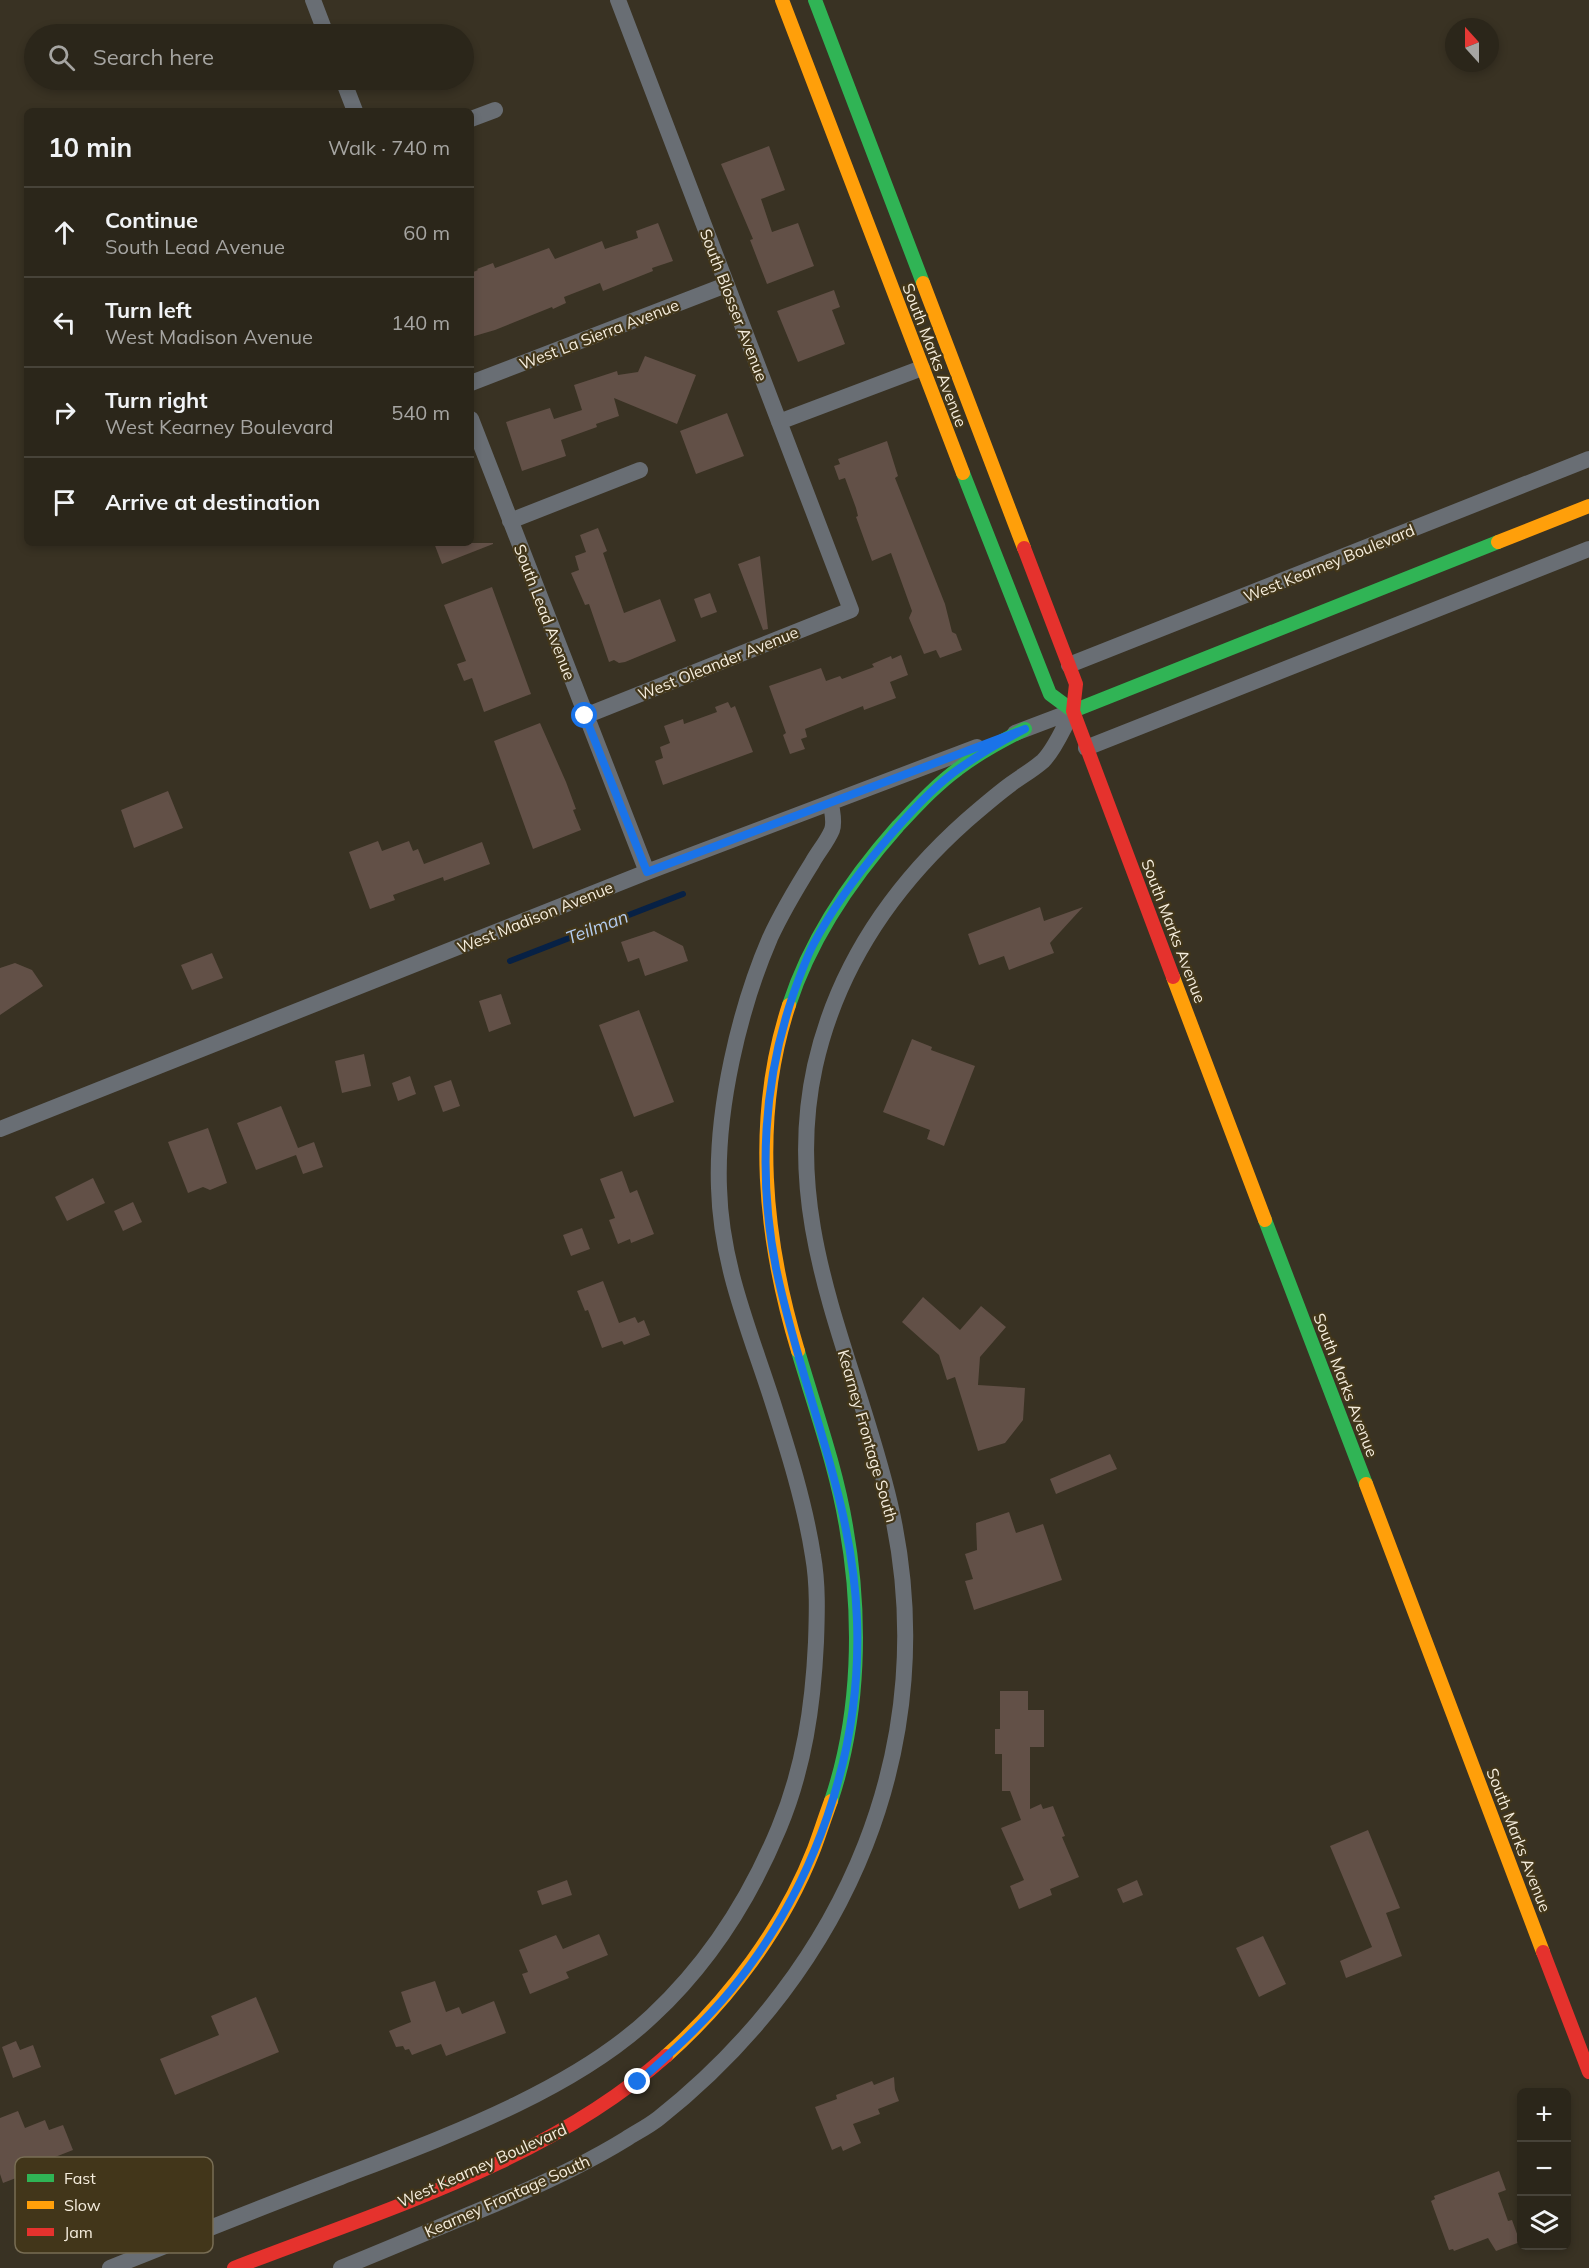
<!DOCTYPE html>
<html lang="en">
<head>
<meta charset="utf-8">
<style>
	body { margin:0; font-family:Mulish,sans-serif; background:#332e23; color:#f1f3f6 }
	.controls { position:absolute; right:18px; bottom:18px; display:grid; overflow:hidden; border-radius:9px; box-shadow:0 3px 9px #0003 }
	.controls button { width:54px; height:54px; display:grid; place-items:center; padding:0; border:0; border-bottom:2px solid #474339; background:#2b261a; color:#f1f3f6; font:30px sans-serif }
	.compass { position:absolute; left:1445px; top:18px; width:54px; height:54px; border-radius:50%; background:#2b261a; box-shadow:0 3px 9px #0003; rotate:339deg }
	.stop { position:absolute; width:18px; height:18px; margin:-14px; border:4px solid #1a73e8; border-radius:50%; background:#fff }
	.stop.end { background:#1a73e8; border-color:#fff; box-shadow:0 2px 6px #0008 }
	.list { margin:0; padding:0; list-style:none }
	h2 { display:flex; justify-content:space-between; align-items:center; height:78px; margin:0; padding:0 24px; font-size:26px }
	h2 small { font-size:20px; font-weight:400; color:#a6a5a2 }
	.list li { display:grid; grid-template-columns:39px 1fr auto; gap:18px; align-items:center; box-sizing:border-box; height:90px; padding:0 24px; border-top:2px solid #474339 }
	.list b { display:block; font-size:22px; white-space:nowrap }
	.list p { margin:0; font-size:20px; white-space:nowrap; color:#a6a5a2 }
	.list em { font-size:20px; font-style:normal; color:#a6a5a2 }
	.icon { flex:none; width:33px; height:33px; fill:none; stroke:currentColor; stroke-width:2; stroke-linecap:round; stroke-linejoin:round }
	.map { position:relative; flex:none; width:1589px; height:2268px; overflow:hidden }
	.search { position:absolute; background:#2b261a; box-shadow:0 3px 9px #0003; left:24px; top:24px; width:450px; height:66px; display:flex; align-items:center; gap:15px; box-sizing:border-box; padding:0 21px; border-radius:33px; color:#a6a5a2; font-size:22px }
	.panel { position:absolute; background:#2b261a; box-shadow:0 3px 9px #0003; left:24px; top:108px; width:450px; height:438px; border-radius:9px }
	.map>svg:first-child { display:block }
</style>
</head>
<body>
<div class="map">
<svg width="1589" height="2268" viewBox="0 0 1589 2268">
	<rect width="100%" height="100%" fill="#393223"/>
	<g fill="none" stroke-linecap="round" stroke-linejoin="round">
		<!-- stream -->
		<path stroke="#072145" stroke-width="6" d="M510,961l173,-67"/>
	</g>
	<!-- building -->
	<path fill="#625047" d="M769,146l16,44 -24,9 11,33 26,-9 16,43 -47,18 -17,-44 3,-1 -32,-75z
		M658,223l15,38 -21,7 1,3 -50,20 -3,-8 -36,14 2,6 -13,6 -1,-2 -57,23 -24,7v-64l7,-3 -1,-1 16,-6 2,5 54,-20 6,11 47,-18 3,8 33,-11 -2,-7z
		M834,290l6,17 -8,3 13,34 -47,18 -21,-51z
		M645,356l51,19 -19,49 -63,-26 5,18 -23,8 1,3 -36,13 5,16 -44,15 -16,-49 44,-14 4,11 28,-9 -8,-25 43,-14 1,4 20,-3z
		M727,413l17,43 -48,18 -16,-43z
		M887,441l11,35 -3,2 50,126 7,28 4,2 6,16 -22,8 -4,-8 -12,4 -15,-36 3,-7 -21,-58 -19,8 -16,-44 2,-1 -2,-8 -11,-30 -6,2 -5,-14 6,-2 -2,-5z
		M598,528l9,23 -4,2 21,60 36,-14 16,42 -51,21 -6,1 -5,-3 -5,2 -20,-58 -4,1 -14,-32 8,-3 -4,-14 11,-4 -6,-17z
		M434,543h59v1l-51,20z
		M760,556l8,73 -5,1 -25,-66z
		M492,587l39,107 -47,18 -12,-34 -8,3 -7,-17 9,-3 -22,-56z
		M710,593l7,19 -16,6 -7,-19z
		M901,655l7,20 -18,7 6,16 -32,12 -1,-4 -58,23 2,8 -6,2 4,10 -15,5 -7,-19 3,-2 -17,-47 52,-18 5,13 14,-5 2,3 32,-12 -2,-3 19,-8 1,3z
		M728,702l3,6 4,-2 18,46 -90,33 -8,-24 8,-3 -3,-11 10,-4 -6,-17 19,-7 1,5 33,-12 -2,-5z
		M540,723l26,59 10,27 -3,1 8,20 -48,19 -39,-108z
		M168,791l15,37 -49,20 -13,-38z
		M378,841l4,10 27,-10 4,10 5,-2 6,15 58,-22 8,22 -46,17 -1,-4 -50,18 2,5 -25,9 -21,-57z
		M1040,907l4,14 39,-14 -33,36 4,10 -45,17 -5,-14 -25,9 -11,-31z
		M654,931l29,15 5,15 -43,15 -6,-18 -11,4 -7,-20z
		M212,953l11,25 -31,12 -11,-25z
		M15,963l17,7 11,16 -43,29v-47z
		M501,994l10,30 -22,8 -10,-31z
		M639,1010l35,92 -40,15 -35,-92z
		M912,1039l20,8 -1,3 44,16 -31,80 -17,-7 3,-9 -47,-18z
		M364,1054l7,32 -29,7 -7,-32z
		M410,1076l6,18 -18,7 -6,-18z
		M451,1080l9,26 -17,6 -9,-26z
		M281,1106l17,42 16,-6 9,25 -20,7 -7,-19 -40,15 -19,-47z
		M208,1128l19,55 -17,7 -7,-3 -15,6 -20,-51z
		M622,1171l8,22 7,-3 17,44 -23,9 -1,-4 -12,5 -9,-24 6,-2 -15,-39z
		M93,1178l12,25 -38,18 -12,-24z
		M133,1202l9,20 -19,9 -9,-20z
		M582,1228l8,21 -19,7 -8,-21z
		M603,1281l16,42 16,-6 3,6 6,-3 6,15 -26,10 -2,-4 -20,7 -14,-38 -3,1 -8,-20z
		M923,1297l37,33 21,-24 25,21 -26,30 -2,28 47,3 -2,32 -18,23 -27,8 -23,-74 -8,3 -8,-25 -37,-33z
		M1110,1454l7,15 -61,25 -6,-15z
		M1009,1512l7,21 27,-9 19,56 -88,30 -9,-29 8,-2 -8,-25 12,-4 -1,-27z
		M1000,1691h28v19h16v37h-14v62l11,-5 2,5 10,-3 12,30 -3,1 17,40 -29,12 2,6 -33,14 -9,-23 14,-6 -23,-52 20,-8 -11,-29h-8v-37h-7v-25h5z
		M1368,1830l32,78 -14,5 16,43 -56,22 -6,-17 32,-14 -42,-101z
		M567,1880l5,15 -30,10 -5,-14z
		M1137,1880l6,15 -20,8 -6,-14z
		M599,1934l9,21 -42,17 3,6 -39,16 -8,-20 6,-2 -9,-22 37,-15 7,14z
		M1263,1936l23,48 -27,13 -23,-49z
		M435,1981l11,31 13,-5 3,7 32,-13 12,32 -60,23 -5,-12 -29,11 -3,-6 -4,1 -2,-4 -7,1 -7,-16 22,-9 -10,-30z
		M256,1997l23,55 -104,43 -15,-36 59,-24 -8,-19z
		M16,2041l4,9 13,-5 8,22 -28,11 -11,-31z
		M894,2077l1,13 4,11 -21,8 2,5 -27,10 8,19 -18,8 -2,-5 -9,4 -17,-43 22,-8 -1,-4 36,-14 2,4z
		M18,2111l7,17 20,-8 4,10 14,-5 10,25 -46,18 2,5 -26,10 -3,-9v-56z
		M1499,2171l7,19 -8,3 10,28 4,-1 8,22 -24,9 -8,-13 -34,13 -1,-2 -4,1 -18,-49 4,-2 -1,-3z"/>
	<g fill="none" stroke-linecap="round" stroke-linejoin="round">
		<!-- street -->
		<path stroke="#696e74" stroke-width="16" d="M313,0l13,34
			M343,80l12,31
			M471,119l24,-9
			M471,383l255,-98
			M471,419l176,453
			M779,422l143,-54
			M510,521l130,-51
			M1069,665l520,-206
			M585,716l266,-106 -233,-610
			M1015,733l58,-22
			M1086,748l503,-199
			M0,1129l647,-257 330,-125
			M110,2268c77,-31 154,-62 231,-91 101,-39 232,-86 311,-161 56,-52 98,-118 127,-188 25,-60 34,-122 37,-186 1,-28 2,-58 -3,-86 -8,-52 -25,-106 -41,-156 -23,-71 -51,-136 -53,-212 -3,-79 20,-178 51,-250 12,-26 27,-51 42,-75 6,-11 15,-21 20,-33 3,-8 0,-18 -1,-27
			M341,2268c52,-21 103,-43 154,-64 45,-19 89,-39 131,-65 11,-7 23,-13 33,-21 188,-149 286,-376 231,-614 -35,-150 -110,-279 -75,-438 22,-98 77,-179 151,-245 15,-13 30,-26 45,-37 11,-8 23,-15 32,-23 13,-13 21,-35 30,-50"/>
		<!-- fast -->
		<path stroke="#30b455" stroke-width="14" d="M815,0l108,283
			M963,473l87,221 23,17
			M1073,711l425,-169
			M789,1005c22,-68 62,-126 109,-179 19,-20 38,-41 60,-57 21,-16 44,-28 67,-40
			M1265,1220l101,264
			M798,1351c17,58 38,116 48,175 16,90 14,189 -15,275"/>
		<!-- slow -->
		<path stroke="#ff9f0a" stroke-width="14" d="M782,0l181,473
			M923,283l101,265
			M1498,542l91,-36
			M1173,977l92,243
			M789,1005c-37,112 -25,234 9,346
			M1366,1484l177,468
			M666,2056c63,-56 117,-128 148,-207 6,-16 11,-32 17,-48"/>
		<!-- jam -->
		<path stroke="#e5322d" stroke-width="14" d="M1024,548l52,136 -3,27 100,266
			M1543,1952l46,120
			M234,2268c146,-57 313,-106 432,-212"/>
	</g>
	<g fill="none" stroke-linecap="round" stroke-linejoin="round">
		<!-- route -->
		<path stroke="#1a73e8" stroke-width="8" d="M585,716l62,156 378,-143c-25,13 -49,27 -72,44 -26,20 -49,46 -70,71 -26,31 -51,65 -70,101 -8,16 -14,33 -20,50 -30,87 -35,182 -17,273 24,118 77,229 81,352 5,133 -42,267 -126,370 -28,34 -60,63 -93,92"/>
	</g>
	<g text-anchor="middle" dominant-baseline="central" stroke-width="4.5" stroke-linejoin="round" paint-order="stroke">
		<!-- street labels -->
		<g font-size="16" fill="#f5eddd" stroke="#42361a">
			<text transform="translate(734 305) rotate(69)">South Blosser Avenue</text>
			<text transform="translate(599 334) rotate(-21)">West La Sierra Avenue</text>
			<text transform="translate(935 355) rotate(69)">South Marks Avenue</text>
			<text transform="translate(1329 563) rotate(-22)">West Kearney Boulevard</text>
			<text transform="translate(545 612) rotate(69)">South Lead Avenue</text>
			<text transform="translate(718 663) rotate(-22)">West Oleander Avenue</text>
			<text transform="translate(535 917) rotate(-22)">West Madison Avenue</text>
			<text transform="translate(1174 931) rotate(69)">South Marks Avenue</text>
			<text transform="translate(1346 1385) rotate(69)">South Marks Avenue</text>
			<text transform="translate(868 1436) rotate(74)">Kearney Frontage South</text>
			<text transform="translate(1519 1840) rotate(69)">South Marks Avenue</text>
			<text transform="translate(482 2165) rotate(-24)">West Kearney Boulevard</text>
			<text transform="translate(507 2196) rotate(-24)">Kearney Frontage South</text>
		</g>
		<!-- water labels -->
		<g font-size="18" font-style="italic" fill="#b4ccee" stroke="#42361a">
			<text transform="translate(597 927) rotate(-21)">Teilman</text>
		</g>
	</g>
	<!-- legend -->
	<rect x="15" y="2157" width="198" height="96" rx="9" fill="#42361a" stroke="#786d54" stroke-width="1.5"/>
	<rect x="27" y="2174" width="27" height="8" fill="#30b455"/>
	<rect x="27" y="2201" width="27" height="8" fill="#ff9f0a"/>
	<rect x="27" y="2228" width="27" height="8" fill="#e5322d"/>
	<g font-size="16" fill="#f5eddd">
		<text x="64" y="2184">Fast</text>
		<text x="64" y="2211">Slow</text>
		<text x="64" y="2238">Jam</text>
	</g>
</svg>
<div class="controls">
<button>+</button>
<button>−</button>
<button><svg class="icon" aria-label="layers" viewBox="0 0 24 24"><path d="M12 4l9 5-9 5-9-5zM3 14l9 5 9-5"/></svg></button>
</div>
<svg class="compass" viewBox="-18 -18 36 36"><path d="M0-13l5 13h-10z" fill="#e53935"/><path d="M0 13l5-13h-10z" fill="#a6a5a2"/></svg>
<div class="stop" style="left:585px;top:716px"></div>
<div class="stop end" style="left:638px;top:2082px"></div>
<div class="search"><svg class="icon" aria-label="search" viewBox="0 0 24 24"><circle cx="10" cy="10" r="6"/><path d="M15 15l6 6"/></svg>Search here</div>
<section class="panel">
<h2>10 min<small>Walk · 740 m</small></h2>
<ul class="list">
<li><svg class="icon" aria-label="ahead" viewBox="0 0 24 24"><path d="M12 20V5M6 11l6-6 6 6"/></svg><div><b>Continue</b><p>South Lead Avenue</p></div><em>60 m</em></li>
<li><svg class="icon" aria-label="left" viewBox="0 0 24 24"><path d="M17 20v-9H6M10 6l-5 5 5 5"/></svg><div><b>Turn left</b><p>West Madison Avenue</p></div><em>140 m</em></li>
<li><svg class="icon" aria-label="right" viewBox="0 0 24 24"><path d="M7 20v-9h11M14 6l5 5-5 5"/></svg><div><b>Turn right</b><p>West Kearney Boulevard</p></div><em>540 m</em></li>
<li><svg class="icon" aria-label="arrive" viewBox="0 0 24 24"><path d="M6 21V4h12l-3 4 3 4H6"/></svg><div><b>Arrive at destination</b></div></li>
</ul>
</section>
</div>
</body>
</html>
